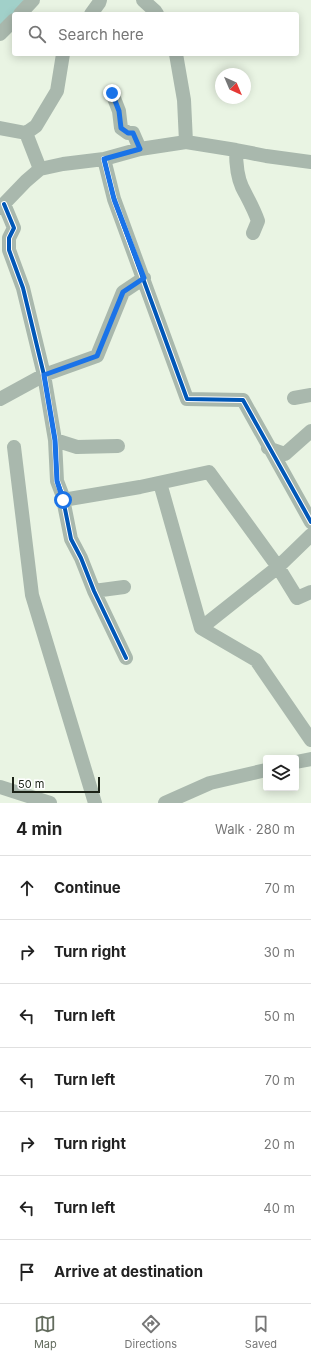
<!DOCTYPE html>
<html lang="en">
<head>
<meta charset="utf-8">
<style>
	body { margin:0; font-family:Inter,sans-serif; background:#f2f2f2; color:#222 }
	.controls { position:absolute; right:12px; bottom:12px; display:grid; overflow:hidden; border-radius:4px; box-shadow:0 2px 10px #0003 }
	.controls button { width:36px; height:36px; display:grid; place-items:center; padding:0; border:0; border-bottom:1px solid #e0e0e0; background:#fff; color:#222; font:20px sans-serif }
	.compass { position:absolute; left:215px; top:68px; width:36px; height:36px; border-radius:50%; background:#fff; box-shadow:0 2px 10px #0003; rotate:136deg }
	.scale { position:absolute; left:12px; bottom:10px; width:88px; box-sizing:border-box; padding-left:4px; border:2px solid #1b2217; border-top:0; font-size:11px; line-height:14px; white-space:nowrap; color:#1b2217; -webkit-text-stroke:3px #fff; paint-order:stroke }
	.stop { position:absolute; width:12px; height:12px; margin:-9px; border:3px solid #1a73e8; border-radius:50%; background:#fff }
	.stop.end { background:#1a73e8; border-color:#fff; box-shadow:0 1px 4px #0008 }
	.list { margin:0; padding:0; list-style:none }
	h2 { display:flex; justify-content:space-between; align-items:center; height:52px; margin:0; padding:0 16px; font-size:17px }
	h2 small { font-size:13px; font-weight:400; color:#767676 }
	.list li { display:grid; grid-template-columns:26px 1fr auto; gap:12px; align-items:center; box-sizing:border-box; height:64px; padding:0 16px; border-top:1px solid #e0e0e0 }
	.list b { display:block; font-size:15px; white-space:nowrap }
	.list em { font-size:13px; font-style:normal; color:#767676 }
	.icon { flex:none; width:22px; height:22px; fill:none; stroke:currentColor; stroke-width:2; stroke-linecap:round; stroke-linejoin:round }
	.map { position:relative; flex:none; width:311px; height:803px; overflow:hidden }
	.search { position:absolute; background:#fff; box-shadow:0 2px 10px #0003; left:12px; right:12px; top:12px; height:44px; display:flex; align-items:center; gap:10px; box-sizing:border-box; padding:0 14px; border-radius:4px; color:#767676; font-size:15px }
	.sheet { height:500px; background:#fff }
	nav { display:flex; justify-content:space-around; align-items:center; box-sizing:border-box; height:56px; border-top:1px solid #e0e0e0; background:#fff; font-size:11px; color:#767676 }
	nav a { display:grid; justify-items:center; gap:2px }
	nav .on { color:#636c5e }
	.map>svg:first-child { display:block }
</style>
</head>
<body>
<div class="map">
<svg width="311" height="803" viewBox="0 0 311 803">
	<rect width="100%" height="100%" fill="#e9f4e3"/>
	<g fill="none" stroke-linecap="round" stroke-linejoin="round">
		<!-- river -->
		<path stroke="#a1d0c9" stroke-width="21" d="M0,14l13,-14"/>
		<!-- minor -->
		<path stroke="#a9b8ad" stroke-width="14" d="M143,0l12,11 2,3
			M20,14l13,-14
			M91,14l8,-11 1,-3
			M0,34l14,-14
			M176,54l8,46 2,42
			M112,93l7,18 2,17 7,5h5l7,16
			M0,128l26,5 14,36
			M26,133l10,-7 21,-35 6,-37
			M236,150c0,12 1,26 6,37 6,12 12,22 16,34l-5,12
			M104,159l10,40 73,200 56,1 68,122
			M4,204l10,24 -5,10v12l14,38 21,87 11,65 2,41 5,13 9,45 10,19 13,33 32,67
			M0,208l26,-27 14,-12 23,-5 41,-5 36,-10 46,-7 50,8 30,6 45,6
			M294,398l17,-3
			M0,399l44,-24 53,-19 26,-64 21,-14
			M55,440l22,7 41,-1
			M14,447l18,148 63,208
			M268,448l17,6 26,-23
			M160,483l41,145 55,32 55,80
			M63,500l77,-13 69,-15 69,95 19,31 14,-6
			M94,591l30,-4
			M201,628l77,-61 33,-32
			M296,762l15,-3
			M0,787l50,16
			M165,803l45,-20 56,-13"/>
		<defs>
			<path id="cycleway" d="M104,159l10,40 73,200 56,1 68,122
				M4,204l10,24 -5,10v12l14,38 21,87 11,65 2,41 5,13 9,45 10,19 13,33 32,67"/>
		</defs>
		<!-- cycleway casing -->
		<use href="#cycleway" stroke="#fff" stroke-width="6"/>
		<!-- cycleway -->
		<use href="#cycleway" stroke="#0057b8" stroke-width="4"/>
	</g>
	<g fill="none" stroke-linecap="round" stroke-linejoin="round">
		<!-- route -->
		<path stroke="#1a73e8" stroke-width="5" d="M63,500l-6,-19 -2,-41 -11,-65 53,-19 26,-64 21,-14 -30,-79 -10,-40 36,-10 -7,-16h-5l-7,-5 -2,-17 -7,-18"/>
	</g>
</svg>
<div class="controls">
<button><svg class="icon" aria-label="layers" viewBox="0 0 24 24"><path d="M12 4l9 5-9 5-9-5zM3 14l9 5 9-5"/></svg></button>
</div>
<svg class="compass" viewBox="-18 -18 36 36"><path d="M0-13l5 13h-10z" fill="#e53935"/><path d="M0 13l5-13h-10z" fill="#767676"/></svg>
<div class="scale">50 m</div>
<div class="stop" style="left:63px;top:500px"></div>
<div class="stop end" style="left:112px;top:93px"></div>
<div class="search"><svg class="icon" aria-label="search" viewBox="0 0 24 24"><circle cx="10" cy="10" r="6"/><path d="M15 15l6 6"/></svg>Search here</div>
</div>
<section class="sheet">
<h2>4 min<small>Walk · 280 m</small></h2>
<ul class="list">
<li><svg class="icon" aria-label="ahead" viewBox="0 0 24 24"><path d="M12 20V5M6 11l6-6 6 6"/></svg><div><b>Continue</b></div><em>70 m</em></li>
<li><svg class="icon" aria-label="right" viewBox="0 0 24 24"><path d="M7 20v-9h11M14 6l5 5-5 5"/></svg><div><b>Turn right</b></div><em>30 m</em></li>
<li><svg class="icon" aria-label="left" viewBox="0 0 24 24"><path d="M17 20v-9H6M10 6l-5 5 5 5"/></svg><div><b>Turn left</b></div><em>50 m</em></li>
<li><svg class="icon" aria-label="left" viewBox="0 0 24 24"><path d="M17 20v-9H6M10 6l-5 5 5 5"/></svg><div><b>Turn left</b></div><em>70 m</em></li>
<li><svg class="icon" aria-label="right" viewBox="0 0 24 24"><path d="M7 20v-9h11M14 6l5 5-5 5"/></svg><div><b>Turn right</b></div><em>20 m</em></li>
<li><svg class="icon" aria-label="left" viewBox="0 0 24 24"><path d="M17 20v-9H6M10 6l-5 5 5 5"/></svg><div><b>Turn left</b></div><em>40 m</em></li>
<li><svg class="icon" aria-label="arrive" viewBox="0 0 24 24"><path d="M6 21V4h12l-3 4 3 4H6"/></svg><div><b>Arrive at destination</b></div></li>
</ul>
</section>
<nav>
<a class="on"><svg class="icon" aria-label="map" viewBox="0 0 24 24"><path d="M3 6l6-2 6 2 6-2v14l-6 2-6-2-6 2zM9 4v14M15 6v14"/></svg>Map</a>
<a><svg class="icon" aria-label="directions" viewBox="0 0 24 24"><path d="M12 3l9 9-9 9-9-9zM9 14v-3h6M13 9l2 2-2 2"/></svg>Directions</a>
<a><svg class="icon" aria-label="saved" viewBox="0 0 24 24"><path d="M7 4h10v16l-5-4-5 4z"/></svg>Saved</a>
</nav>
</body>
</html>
